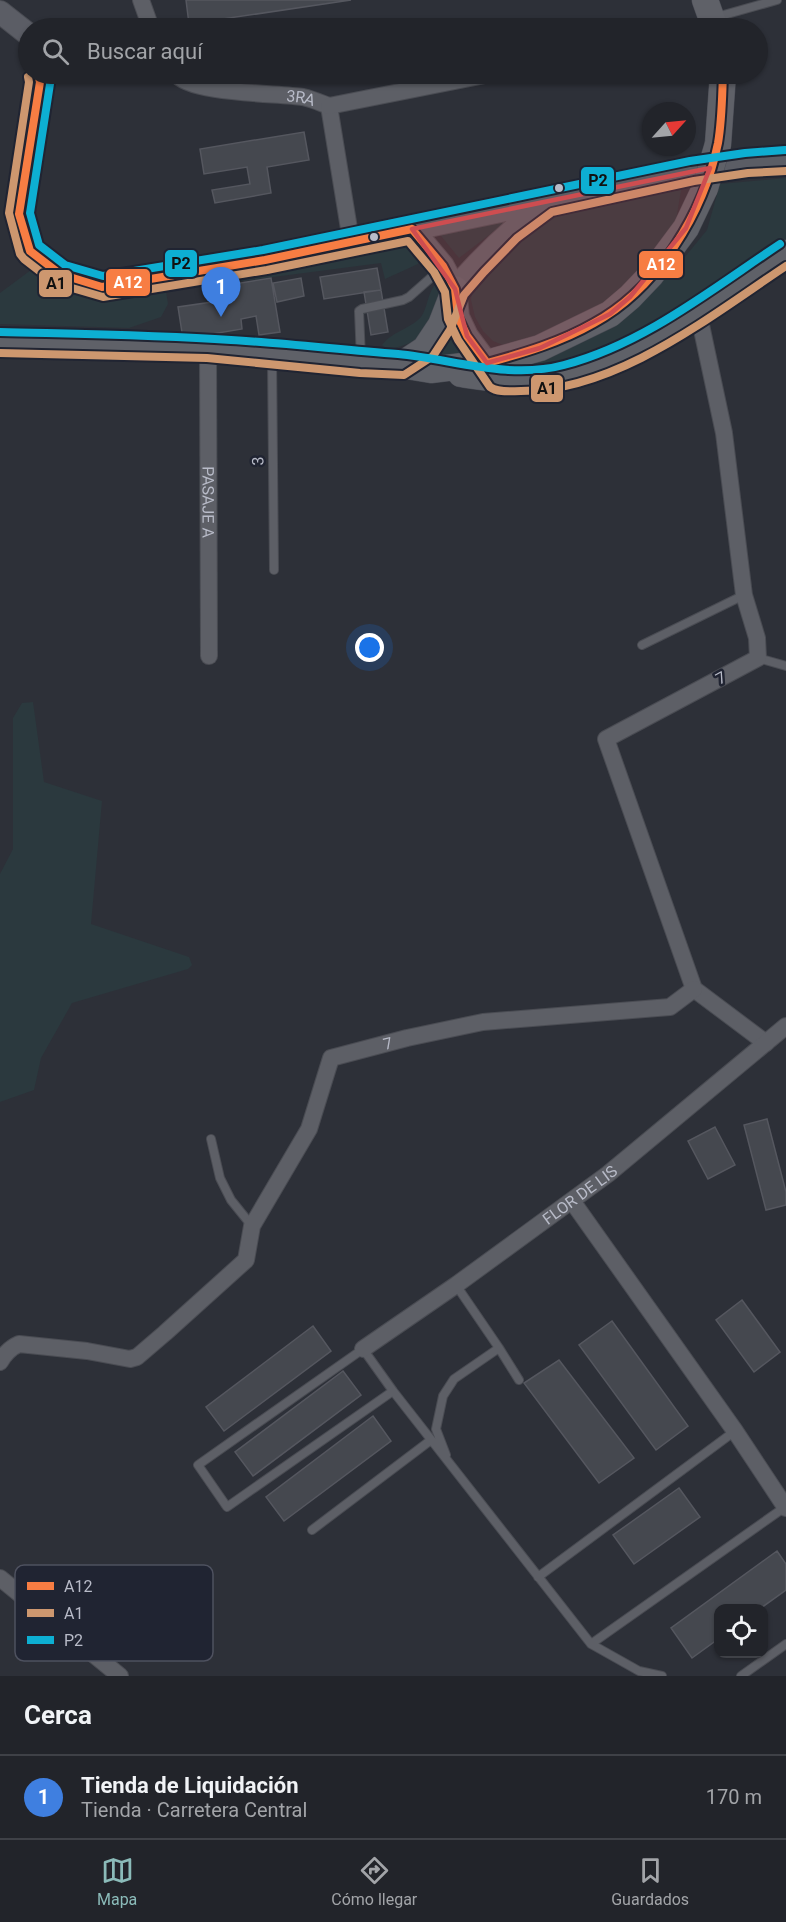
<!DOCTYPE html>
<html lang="es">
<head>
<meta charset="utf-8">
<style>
	body { margin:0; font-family:Roboto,sans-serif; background:#2e3036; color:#f1f3f6 }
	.controls { position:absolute; right:18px; bottom:18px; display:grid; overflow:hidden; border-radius:12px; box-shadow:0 2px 4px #0004 }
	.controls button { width:54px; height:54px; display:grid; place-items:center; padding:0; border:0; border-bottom:2px solid #3f4147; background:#22242a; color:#f1f3f6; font:30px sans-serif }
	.compass { position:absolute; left:642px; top:102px; width:54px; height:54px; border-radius:50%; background:#22242a; box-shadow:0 2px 4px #0004; rotate:63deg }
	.you { position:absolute; left:370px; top:648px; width:21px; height:21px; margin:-15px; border:4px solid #fff; border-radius:50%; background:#1a73e8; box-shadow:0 0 0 9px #1a73e833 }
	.badge { display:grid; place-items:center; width:39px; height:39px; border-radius:50%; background:#8bbbb9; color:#fff; font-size:20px; font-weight:700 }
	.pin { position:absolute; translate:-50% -50px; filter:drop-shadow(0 2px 3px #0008) }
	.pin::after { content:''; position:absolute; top:32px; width:21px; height:18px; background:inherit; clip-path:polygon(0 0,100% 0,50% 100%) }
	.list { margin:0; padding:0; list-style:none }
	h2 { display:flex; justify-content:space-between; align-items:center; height:78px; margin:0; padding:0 24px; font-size:26px }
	h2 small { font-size:20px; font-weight:400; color:#a2a4a8 }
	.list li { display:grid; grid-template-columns:39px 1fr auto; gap:18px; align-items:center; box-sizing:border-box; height:84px; padding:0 24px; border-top:2px solid #3f4147 }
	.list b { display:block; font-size:22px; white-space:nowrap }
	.list p { margin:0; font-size:20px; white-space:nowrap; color:#a2a4a8 }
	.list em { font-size:20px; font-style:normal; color:#a2a4a8 }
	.icon { flex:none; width:33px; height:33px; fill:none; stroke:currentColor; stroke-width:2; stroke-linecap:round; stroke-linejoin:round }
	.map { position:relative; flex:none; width:786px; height:1676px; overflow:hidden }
	.search { position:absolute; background:#22242a; box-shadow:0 2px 4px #0004; left:18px; right:18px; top:18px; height:66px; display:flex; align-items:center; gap:15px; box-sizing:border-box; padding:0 21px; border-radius:33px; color:#a2a4a8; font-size:22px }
	.sheet { height:162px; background:#22242a }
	nav { display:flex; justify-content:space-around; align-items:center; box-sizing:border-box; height:84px; border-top:2px solid #3f4147; background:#22242a; font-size:16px; color:#a2a4a8 }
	nav a { display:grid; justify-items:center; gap:3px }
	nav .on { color:#8bbbb9 }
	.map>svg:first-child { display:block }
</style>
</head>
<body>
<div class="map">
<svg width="786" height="1676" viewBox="0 0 786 1676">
	<rect width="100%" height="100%" fill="#2d3038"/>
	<!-- green -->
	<path fill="#2b393e" d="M786,178v61l-95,63 -72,45 -39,15 -78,12 141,-72 37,-39 27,-33 13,-46z
		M681,190l-6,36 -38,53 -35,27 -48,25 -51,14 -10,-4 -10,-10 -8,-14 -4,-17 2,-15 22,-25 47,-42 19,-9 78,-14z
		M510,219l-51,39 -22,-27z
		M404,245l13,5 3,7 -2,7 -33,15 -4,-16 -215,28 2,13 -7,13 -32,11 -129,-4v-31l31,-23 19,13 46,16 43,-1 25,-12z
		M438,285l3,4c-8,35 -15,55 -54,60l-5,-4c10,-13 24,-15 36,-25 9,-7 9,-25 16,-34z
		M455,327l11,29 -33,1z
		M33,702l11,80 58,19 -11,123 98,33 3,8 -4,4 -116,34 -31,55 -7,32 -34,12v-228l13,-25v-131l9,-15z"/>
	<!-- building -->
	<path fill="#45484f" stroke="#55575f" stroke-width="1.5" d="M186,0h165l-162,24z
		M304,132l5,28 -42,7 4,26 -56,10 -3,-13 38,-6 -3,-17 -43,7 -4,-25z
		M377,268l4,22 -57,9 -4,-22z
		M271,278l9,54 -21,3 -3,-19 -15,3 1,10 -59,10 -5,-32 34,-5 -3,-14z
		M301,278l3,18 -27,6 -4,-19z
		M381,290l7,42 -17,3 -7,-43z
		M767,1119l19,73v13l-20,5 -22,-85z
		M715,1127l20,38 -27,14 -20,-38z
		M742,1300l38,52 -26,20 -38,-52z
		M612,1321l76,105 -32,24 -77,-105z
		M313,1326l18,25 -107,80 -18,-24z
		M559,1360l75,98 -35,25 -75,-100z
		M343,1371l18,24 -108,81 -18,-24z
		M373,1416l18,25 -107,80 -18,-24z
		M679,1488l21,29 -66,47 -21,-29z
		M777,1551l9,13v26l-25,18h-43v31l-26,19 -21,-30z"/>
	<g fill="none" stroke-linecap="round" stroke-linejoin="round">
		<defs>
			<path id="service" d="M713,18l64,-18
				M272,357l2,213
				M361,359l-2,-48 3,-2 41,-9 6,-3 34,-30
				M642,645l102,-50
				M758,658l28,8
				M211,1139l9,39 11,22 21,26
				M499,1348l20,32
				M393,1391l-166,116 -29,-42 165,-116 30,42 198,253 48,27 23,5
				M446,1455l-10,-26 7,-33 11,-17 45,-31 -43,-63
				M312,1530l119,-90
				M538,1577l197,-146
				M591,1644l194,-137
				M741,1676l45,-32"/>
			<g id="minor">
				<path d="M141,0l10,28"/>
				<path id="s1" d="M176,74c14,20 100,19 127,23 9,2 18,6 26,9l22,135"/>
				<path d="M329,106l161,-32"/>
				<path d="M698,311l26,122 20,162 13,43 1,20 -152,81 88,250 72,54"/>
				<path id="s2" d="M208,348l1,308"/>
				<path d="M572,1201l163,230 51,77"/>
				<path id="s3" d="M363,1349l93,-64 152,-111 178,-148"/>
				<path id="s4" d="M0,1362c5,-9 10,-14 19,-18l68,7 43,8 7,-2 28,-24 81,-73 6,-34 57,-97 22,-71 76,-20 76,-16 187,-15 24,-18"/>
				<path d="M0,1578l120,98"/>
			</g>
			<path id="secondary" d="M0,12l28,22
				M38,74l2,8 -21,132 11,37 30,23 42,13 163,-27 427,-89 55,-8 39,-3
				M412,229l31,37 12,23 3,28 9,19 20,27
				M455,289c27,-32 54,-58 87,-83"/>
			<path id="primary" d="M705,0l10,28
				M718,144l5,-70
				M0,342l208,6 64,5 89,10 40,2 30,5 56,-7 53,-15 70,-34 20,-17 21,-22 35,-47 19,-40
				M401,365l24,-16 16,-24 14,-36
				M461,374c34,5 71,11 105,2 78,-21 153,-79 220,-123"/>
		</defs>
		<!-- service casing -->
		<use href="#service" stroke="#4a4c53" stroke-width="10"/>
		<!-- minor casing -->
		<use href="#minor" stroke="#4a4c53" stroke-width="18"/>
		<!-- secondary casing -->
		<use href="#secondary" stroke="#4a4c53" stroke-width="24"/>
		<!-- primary casing -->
		<use href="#primary" stroke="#4a4c55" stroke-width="27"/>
		<!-- service -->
		<use href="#service" stroke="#5d5f66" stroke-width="8"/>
		<!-- minor -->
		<use href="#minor" stroke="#5d5f66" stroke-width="16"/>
		<!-- secondary -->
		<use href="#secondary" stroke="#5b5d65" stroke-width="22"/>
		<!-- primary -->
		<use href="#primary" stroke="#5f6168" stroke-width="26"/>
		<defs>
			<path id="primary-bridge" d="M705,188l13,-44"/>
		</defs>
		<!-- primary-bridge casing -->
		<use href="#primary-bridge" stroke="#4a4c55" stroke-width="27" stroke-linecap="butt"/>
		<!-- primary-bridge -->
		<use href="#primary-bridge" stroke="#5f6168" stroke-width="26"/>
		<defs>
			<path id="bus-1" d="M38,74l2,8 -21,132 11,37 30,23 42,13 163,-27 147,-31
				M412,229l31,37 12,23 3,28 9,19 20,27
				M487,363c37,-10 74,-21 107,-40 64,-35 110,-111 124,-180 4,-23 4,-46 5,-69"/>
			<path id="bus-2" d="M28,77l1,5 -20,131 11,41 4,5 31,24 48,14 164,-27 141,-29 26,31 11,20 3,27 10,21 32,47c8,6 21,4 31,4 96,0 188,-74 265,-125
				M0,353l207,5 153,15 44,2 29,-19 17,-26 14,-35 20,-23 33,-34 35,-26 142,-31 54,-8 38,-2"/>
			<path id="bus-3" d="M49,74l1,10 -20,129 9,32 26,20 38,11 160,-26 427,-89 55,-8 40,-3
				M0,332c77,2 154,3 231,8 56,3 111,10 167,14 54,5 111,26 166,11 80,-21 148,-76 216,-121"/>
		</defs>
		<!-- bus-1 casing -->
		<use href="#bus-1" stroke="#202432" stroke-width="12"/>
		<!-- bus-2 casing -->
		<use href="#bus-2" stroke="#202432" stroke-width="12"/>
		<!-- bus-3 casing -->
		<use href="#bus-3" stroke="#202432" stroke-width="12"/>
		<!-- bus-1 -->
		<use href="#bus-1" stroke="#f77d43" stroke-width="8"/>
		<!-- bus-2 -->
		<use href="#bus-2" stroke="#cd976f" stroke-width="8"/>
		<!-- bus-3 -->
		<use href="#bus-3" stroke="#0dafd3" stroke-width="8"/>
	</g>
	<!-- marked area -->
	<path fill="#ce4d50" fill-opacity="0.2" stroke="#ce4d50" stroke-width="4.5" stroke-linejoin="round" d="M710,168l-24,60 -56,69 -20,17 -70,34 -53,15 -20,-27 -12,-47 -43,-60z"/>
	<!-- markers -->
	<g fill="#b8bbc8" stroke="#202432" stroke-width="2">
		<circle cx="559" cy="188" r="5"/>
		<circle cx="374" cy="237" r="5"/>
	</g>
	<g text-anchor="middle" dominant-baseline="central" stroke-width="5" stroke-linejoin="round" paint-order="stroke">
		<!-- street labels -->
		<g font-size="16" fill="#b8bbc8" stroke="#202432">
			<text stroke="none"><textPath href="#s1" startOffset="129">3RA</textPath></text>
			<text transform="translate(258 461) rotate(-91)">3</text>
			<text stroke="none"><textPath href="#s2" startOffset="154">PASAJE A</textPath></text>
			<text transform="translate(721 678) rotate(-28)">7</text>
			<text stroke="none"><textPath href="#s4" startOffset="572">7</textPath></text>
			<text stroke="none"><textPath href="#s3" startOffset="266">FLOR DE LIS</textPath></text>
		</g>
	</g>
	<!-- legend -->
	<rect x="15" y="1565" width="198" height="96" rx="9" fill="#202432" stroke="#4e515f" stroke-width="1.5"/>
	<rect x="27" y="1582" width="27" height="8" fill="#f77d43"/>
	<rect x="27" y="1609" width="27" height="8" fill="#cd976f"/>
	<rect x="27" y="1636" width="27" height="8" fill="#0dafd3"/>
	<g font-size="16" fill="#b8bbc8">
		<text x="64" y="1592">A12</text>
		<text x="64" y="1619">A1</text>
		<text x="64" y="1646">P2</text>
	</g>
	<g stroke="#202432" stroke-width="2">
		<rect x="580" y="166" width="35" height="29" rx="6" fill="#0dafd3"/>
		<rect x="164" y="249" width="34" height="29" rx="6" fill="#0dafd3"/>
		<rect x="638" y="250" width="46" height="29" rx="6" fill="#f77d43"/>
		<rect x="105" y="268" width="46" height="29" rx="6" fill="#f77d43"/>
		<rect x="38" y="269" width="35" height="29" rx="6" fill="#cd976f"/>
		<rect x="530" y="374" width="34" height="29" rx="6" fill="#cd976f"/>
	</g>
	<g font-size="16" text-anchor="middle" font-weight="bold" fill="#fff">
		<text x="661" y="270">A12</text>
		<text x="128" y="288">A12</text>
	</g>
	<g font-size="16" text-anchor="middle" font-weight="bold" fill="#111">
		<text x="598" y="186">P2</text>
		<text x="181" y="269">P2</text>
		<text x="56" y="289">A1</text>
		<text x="547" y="394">A1</text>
	</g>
</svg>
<div class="controls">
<button><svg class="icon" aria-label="locate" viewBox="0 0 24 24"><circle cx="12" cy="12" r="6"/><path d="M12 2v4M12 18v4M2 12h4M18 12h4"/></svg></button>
</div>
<svg class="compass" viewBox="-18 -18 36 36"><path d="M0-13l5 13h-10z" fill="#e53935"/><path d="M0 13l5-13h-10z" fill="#a2a4a8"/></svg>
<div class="you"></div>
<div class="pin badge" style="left:221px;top:317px;background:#3f7fe0">1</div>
<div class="search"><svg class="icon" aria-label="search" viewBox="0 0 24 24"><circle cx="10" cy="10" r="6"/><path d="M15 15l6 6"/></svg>Buscar aquí</div>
</div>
<section class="sheet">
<h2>Cerca<small></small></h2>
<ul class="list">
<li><span class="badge" style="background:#3f7fe0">1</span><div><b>Tienda de Liquidación</b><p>Tienda · Carretera Central</p></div><em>170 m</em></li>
</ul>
</section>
<nav>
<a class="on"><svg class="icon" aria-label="map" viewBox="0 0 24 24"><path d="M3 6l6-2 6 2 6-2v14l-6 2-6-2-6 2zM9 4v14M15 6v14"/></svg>Mapa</a>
<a><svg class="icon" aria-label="directions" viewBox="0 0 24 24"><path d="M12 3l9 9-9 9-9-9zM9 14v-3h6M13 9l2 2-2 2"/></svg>Cómo llegar</a>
<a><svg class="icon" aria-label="saved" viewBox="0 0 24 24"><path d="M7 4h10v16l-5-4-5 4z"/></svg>Guardados</a>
</nav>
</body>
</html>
